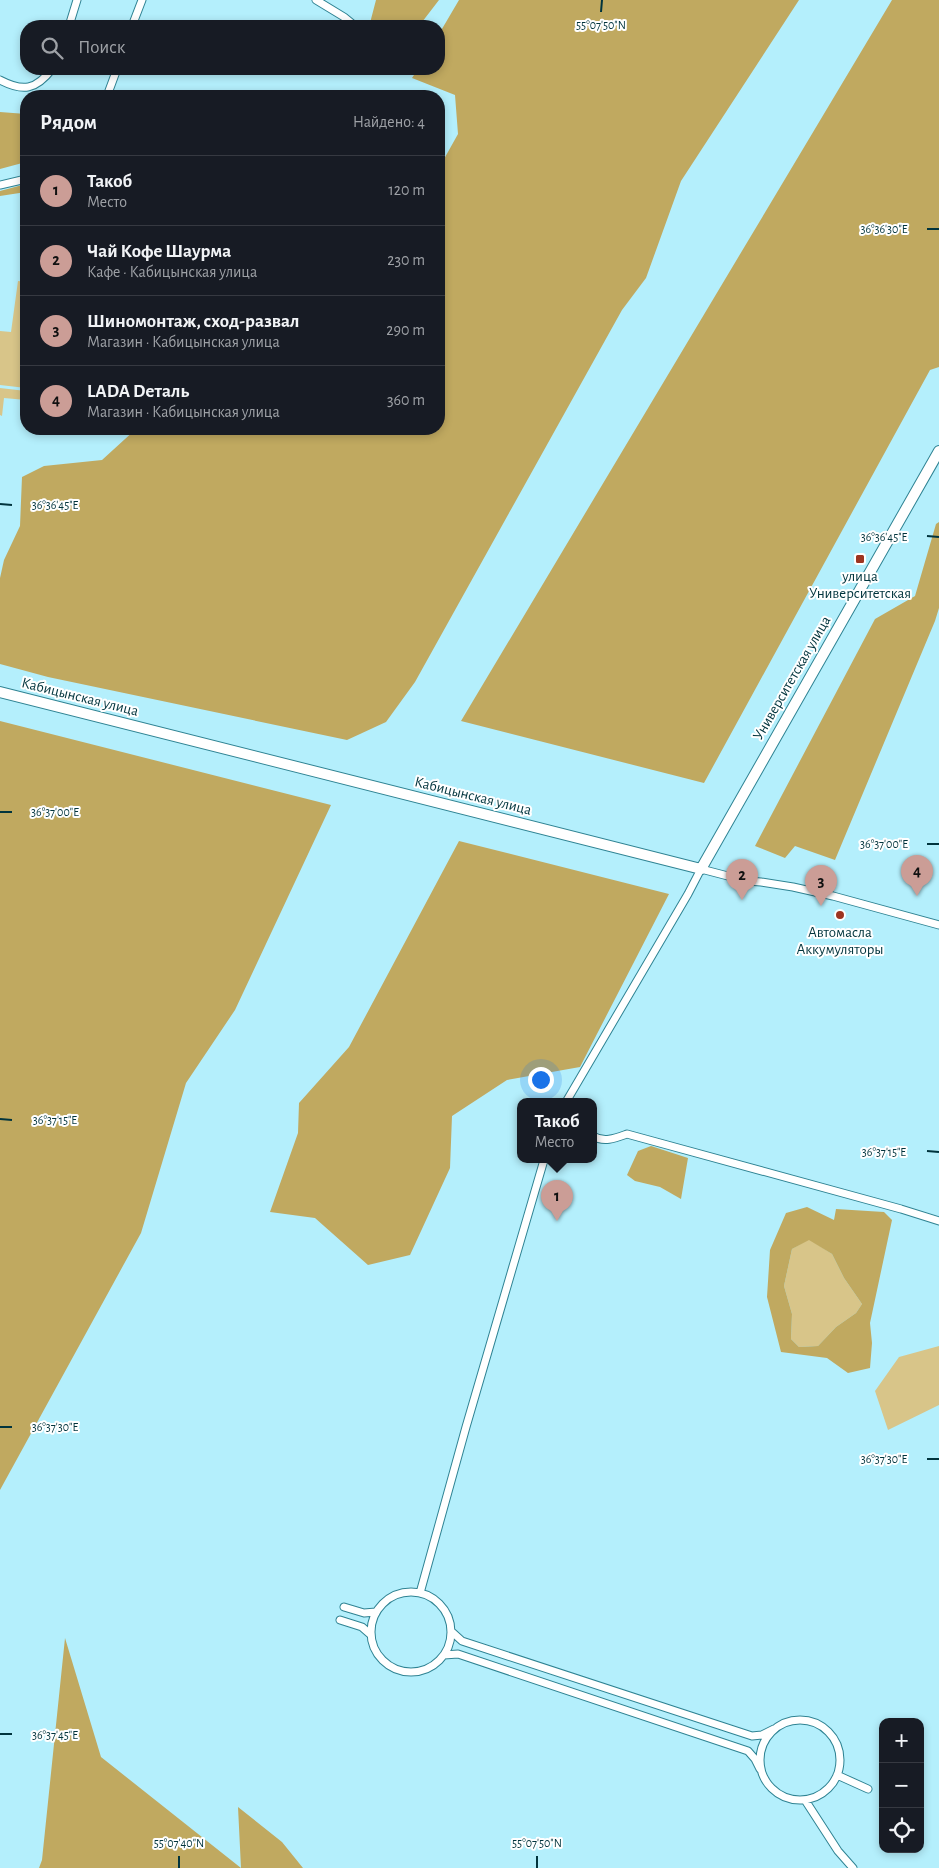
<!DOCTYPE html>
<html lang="ru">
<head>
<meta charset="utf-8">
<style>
	body { margin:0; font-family:"Alegreya Sans",sans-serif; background:#20242c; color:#f1f3f6 }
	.controls { position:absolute; right:15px; bottom:15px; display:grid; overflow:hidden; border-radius:10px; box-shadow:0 2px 8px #0003 }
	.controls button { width:45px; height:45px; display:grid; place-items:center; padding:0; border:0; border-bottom:1px solid #363941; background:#171b24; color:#f1f3f6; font:25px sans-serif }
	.you { position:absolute; left:540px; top:1079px; width:18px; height:18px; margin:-12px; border:4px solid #fff; border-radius:50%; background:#1a73e8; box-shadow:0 0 0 8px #1a73e833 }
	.badge { display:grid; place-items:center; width:32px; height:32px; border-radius:50%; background:#cb9d96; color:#111; font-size:16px; font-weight:700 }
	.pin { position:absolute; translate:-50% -41px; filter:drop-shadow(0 1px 2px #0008) }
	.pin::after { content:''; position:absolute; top:26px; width:18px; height:15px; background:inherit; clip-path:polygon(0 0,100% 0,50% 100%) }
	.popup { position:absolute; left:517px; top:1098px; width:80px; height:65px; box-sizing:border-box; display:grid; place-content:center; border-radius:10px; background:#171b24; filter:drop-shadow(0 1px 4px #0005); font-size:16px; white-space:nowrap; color:#9ea1a6 }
	.popup b { font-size:19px; color:#f1f3f6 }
	.popup::after { content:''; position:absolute; left:50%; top:100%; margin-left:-10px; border:10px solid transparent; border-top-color:#171b24 }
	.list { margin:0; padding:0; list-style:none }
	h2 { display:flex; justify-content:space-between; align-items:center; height:65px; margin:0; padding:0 20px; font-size:21px }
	h2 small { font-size:16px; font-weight:400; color:#9ea1a6 }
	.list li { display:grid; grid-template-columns:32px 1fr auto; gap:15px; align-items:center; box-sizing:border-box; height:70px; padding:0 20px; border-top:1px solid #363941 }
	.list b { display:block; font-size:19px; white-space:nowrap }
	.list p { margin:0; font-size:16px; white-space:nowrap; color:#9ea1a6 }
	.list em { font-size:16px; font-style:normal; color:#9ea1a6 }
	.icon { flex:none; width:28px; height:28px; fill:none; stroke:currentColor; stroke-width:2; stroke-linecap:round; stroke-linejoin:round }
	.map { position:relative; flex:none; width:939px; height:1868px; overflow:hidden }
	.search { position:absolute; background:#171b24; box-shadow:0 2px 8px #0003; left:20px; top:20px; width:425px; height:55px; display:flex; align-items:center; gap:12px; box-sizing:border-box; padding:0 18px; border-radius:20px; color:#9ea1a6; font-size:19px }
	.panel { position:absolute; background:#171b24; box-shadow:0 2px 8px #0003; left:20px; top:90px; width:425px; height:345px; border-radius:20px }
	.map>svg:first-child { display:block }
</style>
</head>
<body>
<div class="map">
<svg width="939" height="1868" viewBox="0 0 939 1868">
	<rect width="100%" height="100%" fill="#b4effc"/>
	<!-- green -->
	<path fill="#d8c589" d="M18,281l8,1v106l-26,-3v-54l11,1z
		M0,388l26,3v9l-22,-2 -2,18 -2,-1z
		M809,1239l23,15 12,24 18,26 -6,9 -20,14 -18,19 -19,1 -8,-8 1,-25 -8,-28 8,-37z
		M939,1346v59l-51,25 -13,-39 24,-34z"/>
	<!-- forest -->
	<path fill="#c0a960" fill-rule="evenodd" d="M376,0h63l-20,26h-43l-6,-3z
		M459,0h340l-118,181 -35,97 -24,32 -207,372 -29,40 -39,18 -299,-63 -48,-13v-86l4,-18 16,-34 2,-49 22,-11 58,-6 34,-31h303v-261l19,-34 -3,-39 -43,-17 6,-9h21v-35z
		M892,0h47v367l-9,3 -226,413 -243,-62z
		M0,112l26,2v48l-26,7z
		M26,184v8l-26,4v-5z
		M939,522v86l-4,13 -100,239 -40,-14 -10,12 -30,-12 120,-227 40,-23 21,-72z
		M0,721l331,84 -96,205 -49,73 -45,150 -141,257z
		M459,841l210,53 -89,173 -73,13 -55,36 -2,52 -40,87 -42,10 -53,-47 -45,-6 28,-79 1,-30 50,-56z
		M651,1146l37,12 -7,41 -21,-12 -25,-6 -8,-6 11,-24z
		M807,1207l27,13 2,-11 48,3 8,8 -22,103 2,20 -2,25 -22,5 -21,-15 -46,-6 -14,-55 3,-47 16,-37zM809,1240l23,14 12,24 18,26 -6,9 -20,14 -18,19 -19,1 -8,-8 1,-25 -8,-28 8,-37z
		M65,1638l36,119 140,111h-202l3,-8z
		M238,1807l44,35 21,26h-62z"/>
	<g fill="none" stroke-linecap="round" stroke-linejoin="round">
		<defs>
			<path id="street" d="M316,0l28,17 11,9
				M69,26l8,-26
				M132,26l10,-26
				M0,80c23,12 36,10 52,-11
				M107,96l10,-27
				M0,185l26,-6
				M566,1102l122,-208 13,-25 46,12 14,1 32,5 40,9 106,29
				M593,1136c11,7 23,2 34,-2l274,75 38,12
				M371 1632a40 40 0 1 1 80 0a40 40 0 1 1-80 0Z
				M420,1593l46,-166 78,-267
				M344,1607l20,6 12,-1
				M340,1620l22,7 8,7
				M451,1631l11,10 290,95 10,-1 12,-6
				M444,1655l14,-1 290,97 7,8 5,10
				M760 1760a40 40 0 1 1 80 0a40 40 0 1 1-80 0Z
				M837,1775l31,14
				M805,1800l33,51 15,17"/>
			<path id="secondary" d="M0,692l701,177 238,-418"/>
		</defs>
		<!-- street casing -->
		<use href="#street" stroke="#2f8393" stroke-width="9"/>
		<!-- secondary casing -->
		<use href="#secondary" stroke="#2f8393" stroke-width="12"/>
		<!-- street -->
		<use href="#street" stroke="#fff" stroke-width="7"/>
		<!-- secondary -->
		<use href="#secondary" stroke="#fff" stroke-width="10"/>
	</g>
	<!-- ticks -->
	<path fill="none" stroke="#01343d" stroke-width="2" d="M601,12l1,-12M927,229h12M0,504l12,1M927,536l12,1M0,812h12M927,844h12M0,1119l12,1M927,1151l12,1M0,1427h12M927,1459h12M0,1734h12M179,1868v-12M537,1868v-12"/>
	<!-- markers -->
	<g fill="#9d3420" stroke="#fff" stroke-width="2">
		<rect x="855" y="554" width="10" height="10" rx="2.5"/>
		<circle cx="840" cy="915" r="5"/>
	</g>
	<g text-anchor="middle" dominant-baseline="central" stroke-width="4" stroke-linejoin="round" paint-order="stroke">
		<!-- poi labels -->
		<g font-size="15" fill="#01343d" stroke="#fff">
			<text x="860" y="576">улица<tspan x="860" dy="17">Университетская</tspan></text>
			<text x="840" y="932">Автомасла<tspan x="840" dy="17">Аккумуляторы</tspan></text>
		</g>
		<!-- street labels -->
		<g font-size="15" fill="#01343d" stroke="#fff">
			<text transform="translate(792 678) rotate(-60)">Университетская улица</text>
			<text transform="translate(80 697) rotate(14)">Кабицынская улица</text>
			<text transform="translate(473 796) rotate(14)">Кабицынская улица</text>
		</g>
	</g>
	<g font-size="12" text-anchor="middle" fill="#01343d" stroke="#fff" stroke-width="4" stroke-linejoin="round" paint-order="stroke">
		<text x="601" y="29">55°07'50"N</text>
		<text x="884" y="233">36°36'30"E</text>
		<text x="55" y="509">36°36'45"E</text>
		<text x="884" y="541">36°36'45"E</text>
		<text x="55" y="816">36°37'00"E</text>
		<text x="884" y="848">36°37'00"E</text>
		<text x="55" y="1124">36°37'15"E</text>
		<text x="884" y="1156">36°37'15"E</text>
		<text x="55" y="1431">36°37'30"E</text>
		<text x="884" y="1463">36°37'30"E</text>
		<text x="55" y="1739">36°37'45"E</text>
		<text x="179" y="1847">55°07'40"N</text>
		<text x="537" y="1847">55°07'50"N</text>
	</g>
</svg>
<div class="controls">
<button>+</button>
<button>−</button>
<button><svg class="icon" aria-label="locate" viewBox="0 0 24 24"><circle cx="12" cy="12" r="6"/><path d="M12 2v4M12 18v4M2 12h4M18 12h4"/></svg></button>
</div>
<div class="you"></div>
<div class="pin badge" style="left:557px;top:1221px">1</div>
<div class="popup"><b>Такоб</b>Место</div>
<div class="pin badge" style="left:742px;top:900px">2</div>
<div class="pin badge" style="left:821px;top:906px">3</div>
<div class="pin badge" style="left:917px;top:896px">4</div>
<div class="search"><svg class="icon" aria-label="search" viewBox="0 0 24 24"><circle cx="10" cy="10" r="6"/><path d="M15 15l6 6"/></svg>Поиск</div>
<section class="panel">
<h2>Рядом<small>Найдено: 4</small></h2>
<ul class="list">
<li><span class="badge">1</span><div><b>Такоб</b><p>Место</p></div><em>120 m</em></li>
<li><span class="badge">2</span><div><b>Чай Кофе Шаурма</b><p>Кафе · Кабицынская улица</p></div><em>230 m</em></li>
<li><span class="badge">3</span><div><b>Шиномонтаж, сход-развал</b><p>Магазин · Кабицынская улица</p></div><em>290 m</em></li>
<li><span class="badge">4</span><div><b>LADA Dеталь</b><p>Магазин · Кабицынская улица</p></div><em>360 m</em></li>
</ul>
</section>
</div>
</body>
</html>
